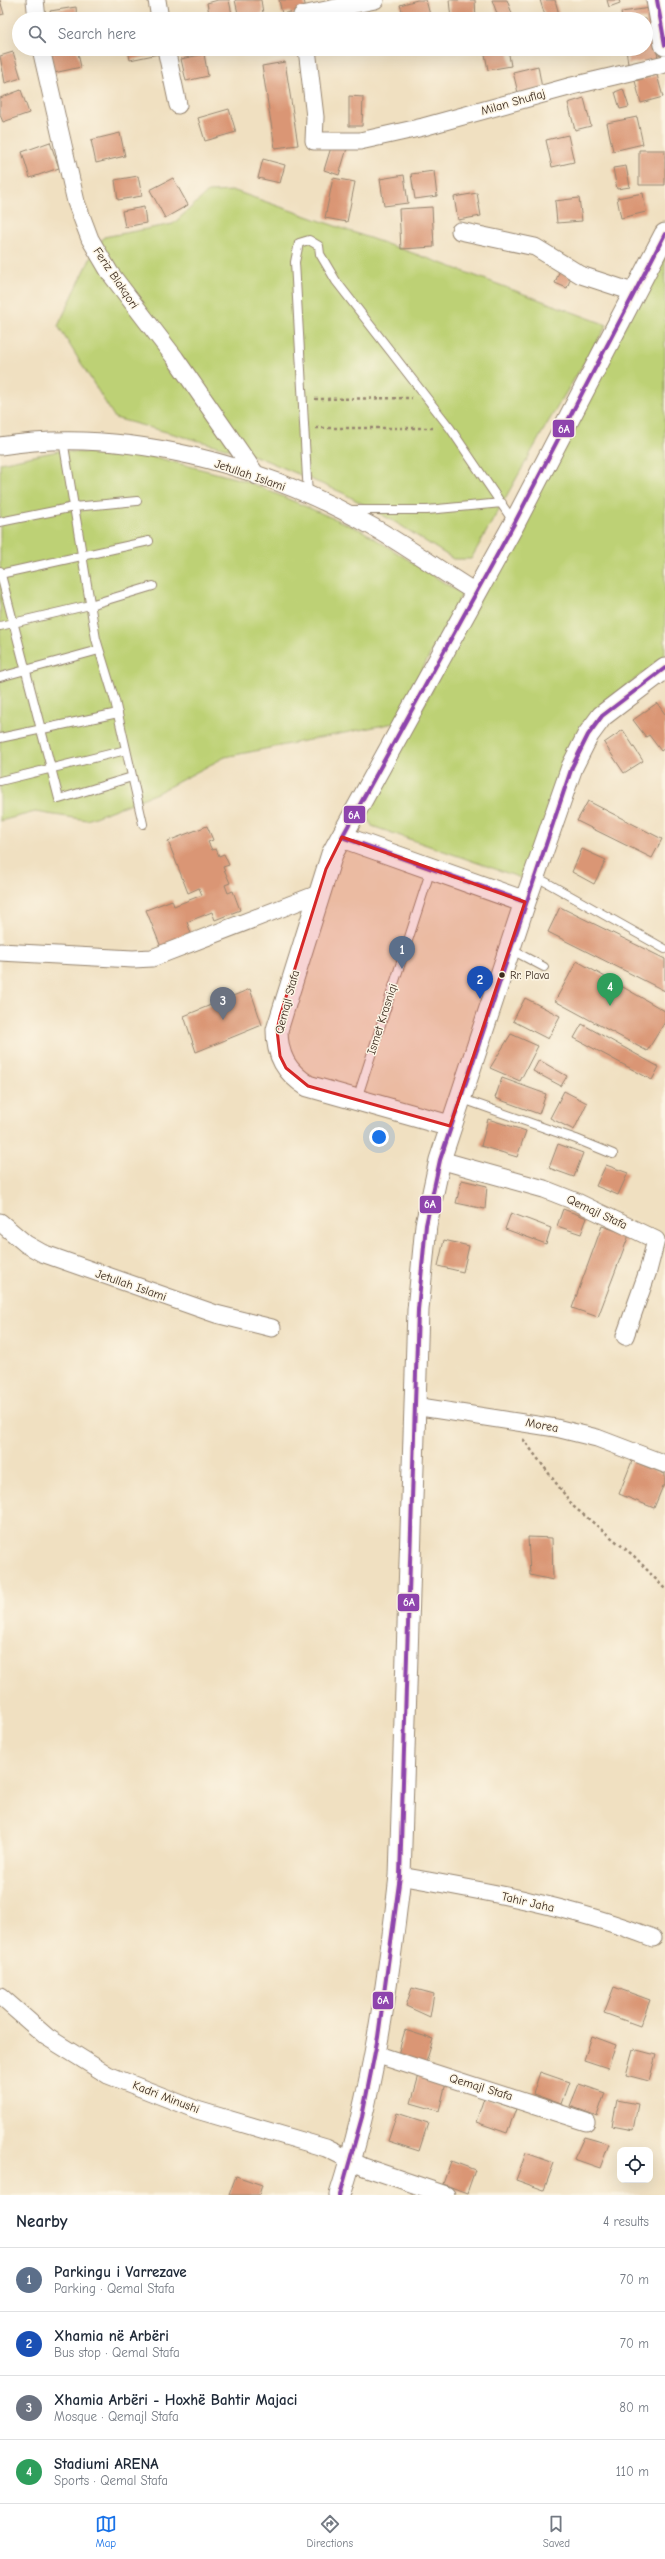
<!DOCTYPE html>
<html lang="en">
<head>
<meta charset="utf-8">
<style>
	body { margin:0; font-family:"Comic Neue",sans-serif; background:#f2f2f3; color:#1f2937 }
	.controls { position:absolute; right:12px; bottom:12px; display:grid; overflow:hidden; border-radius:8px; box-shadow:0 4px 16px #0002 }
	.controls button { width:36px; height:36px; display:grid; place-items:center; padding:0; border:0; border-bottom:1px solid #e0e1e3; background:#fff; color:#1f2937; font:20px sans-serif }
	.you { position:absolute; left:379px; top:1137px; width:14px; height:14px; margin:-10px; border:3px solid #fff; border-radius:50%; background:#1a73e8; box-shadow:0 0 0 6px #1a73e833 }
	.badge { display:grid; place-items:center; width:26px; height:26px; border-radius:50%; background:#1a73e8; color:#fff; font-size:13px; font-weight:700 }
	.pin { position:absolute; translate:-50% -33px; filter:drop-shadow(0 1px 2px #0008) }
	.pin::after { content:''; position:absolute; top:21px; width:14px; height:12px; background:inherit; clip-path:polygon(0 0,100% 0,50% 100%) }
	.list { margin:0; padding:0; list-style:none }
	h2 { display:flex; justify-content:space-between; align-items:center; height:52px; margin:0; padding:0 16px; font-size:17px }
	h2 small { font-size:13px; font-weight:400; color:#747a83 }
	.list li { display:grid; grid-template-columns:26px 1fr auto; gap:12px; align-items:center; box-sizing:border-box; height:64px; padding:0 16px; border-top:1px solid #e0e1e3 }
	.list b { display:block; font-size:15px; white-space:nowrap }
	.list p { margin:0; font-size:13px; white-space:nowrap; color:#747a83 }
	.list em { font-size:13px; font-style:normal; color:#747a83 }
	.icon { flex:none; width:22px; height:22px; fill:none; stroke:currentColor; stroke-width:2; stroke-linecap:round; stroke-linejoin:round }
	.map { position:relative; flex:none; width:665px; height:2195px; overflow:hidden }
	.search { position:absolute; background:#fff; box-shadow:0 4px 16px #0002; left:12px; right:12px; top:12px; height:44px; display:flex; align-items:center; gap:10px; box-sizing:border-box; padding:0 14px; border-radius:22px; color:#747a83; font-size:15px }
	.sheet { height:308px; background:#fff }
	nav { display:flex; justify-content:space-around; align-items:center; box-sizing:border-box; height:56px; border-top:1px solid #e0e1e3; background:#fff; font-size:11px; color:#747a83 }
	nav a { display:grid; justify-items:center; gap:2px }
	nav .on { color:#1a73e8 }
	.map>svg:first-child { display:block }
</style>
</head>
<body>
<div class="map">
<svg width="665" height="2195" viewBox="0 0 665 2195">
	<rect width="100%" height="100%" fill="#fcf5e5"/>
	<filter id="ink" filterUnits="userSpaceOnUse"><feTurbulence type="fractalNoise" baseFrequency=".025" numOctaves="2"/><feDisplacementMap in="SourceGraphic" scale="8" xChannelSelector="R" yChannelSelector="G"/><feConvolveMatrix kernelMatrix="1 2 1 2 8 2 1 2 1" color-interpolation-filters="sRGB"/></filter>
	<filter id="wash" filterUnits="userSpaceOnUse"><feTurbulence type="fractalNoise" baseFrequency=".012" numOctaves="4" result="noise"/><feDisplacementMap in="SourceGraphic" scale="16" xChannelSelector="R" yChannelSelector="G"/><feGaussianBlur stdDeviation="0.9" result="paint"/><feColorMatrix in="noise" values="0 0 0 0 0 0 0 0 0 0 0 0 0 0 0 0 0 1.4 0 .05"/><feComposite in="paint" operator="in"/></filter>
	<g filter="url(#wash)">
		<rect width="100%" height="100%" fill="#f0e0c1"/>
		<!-- green -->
		<path fill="#bdd175" stroke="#7c7e4a" d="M235,191l206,72 166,62 -60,99 -76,135h-18l-53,-34 -57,-32 -85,-36 -143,-39 -57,-92 34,-71 12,-18 69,-13 35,-32z
			M665,251v405l-59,46 -82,177 -152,-53 -6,-12z
			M58,451l93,5 95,25 117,50 99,63 -68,129 -169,34 -68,36 -70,27 -52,-8 -35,9v-358z"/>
		<g id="blocks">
			<!-- building -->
			<path fill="#da9674" d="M0,0l4,14 -4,1z
				M218,0h11l4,19h-23l-3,-16z
				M235,0h26l2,13 -15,6v-3l-9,2z
				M279,0h25l2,9 -15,6 -1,-3 -8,2z
				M417,0h9l4,15 -13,4h-12l-5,-14z
				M449,0h26l1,19h-25z
				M492,0h15l7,19h-15z
				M540,0h15l5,18 -14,1z
				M607,0h12l1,3 -11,4z
				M76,7l1,12h-26l-1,-8z
				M651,8l7,51 -30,5 -2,-15h20v-30h-24l-1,-7z
				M49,49h28l4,18 -27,6z
				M128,49h34l1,4 -33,7z
				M325,49h13v1l-13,1z
				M484,49h24l3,17 -23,4z
				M13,52l8,26 -16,5 -5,-27z
				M204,54l4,22 -22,5 -5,-22z
				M285,62l13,83 -23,3 -13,-82z
				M538,66l4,22 -24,5 -5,-21z
				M657,75l6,22 -22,6 -6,-22z
				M623,89l6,18 -9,2 -5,-17z
				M21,90l8,23 -26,9 -3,-7v-17z
				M349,96l14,1 -1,29h-13z
				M584,98l7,28 -16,4 -7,-27z
				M229,109l7,23 -31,9 -7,-23z
				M637,117l6,27 -30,7 -6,-28z
				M120,133l5,23 -29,7 -5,-23z
				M568,135l6,27 -22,5 -6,-27z
				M333,141l15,4 -9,30 -15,-5z
				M50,142l9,26 -29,10 -8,-26z
				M639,150h26v35h-26z
				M263,159l22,6 -5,18 -22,-5z
				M626,166l4,21 -13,2 -4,-21z
				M434,171l3,25 -22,3 -4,-25z
				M404,175l4,28 -24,3 -4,-27z
				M138,176l4,20 -24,4 -3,-20z
				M173,178l15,27 -23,13 -15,-28z
				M333,178l22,4 -8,40 -22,-4z
				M477,193l4,23 -23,4 -4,-23z
				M643,193l3,19 -25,6 -4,-20z
				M579,198l3,23 -25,2 -2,-22z
				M144,207l2,16 -21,4 -3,-16z
				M432,207l2,40 -33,2 -2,-40z
				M559,272l12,5 -4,11 -12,-5z
				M657,703l8,11v34l-4,3 -12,-16 -3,2 -13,-17z
				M623,730l20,31 -19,12 -20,-30z
				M588,801l74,38 -10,19 -75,-37z
				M207,826l6,14 -5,2 4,8 4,-1 3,7 5,-2 5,11 -6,2 7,16 -5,2 3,8 5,-2 7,19 -25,10 -3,-8 -25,10 6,17 -30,13 -17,-42 26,-10 2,6 28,-11 -3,-7 -11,5 -20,-52z
				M582,849l24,11 -12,24 -22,-12z
				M560,907l105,52v32l-117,-59z
				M577,961l88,50v11l-18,29 -92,-50z
				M250,989l12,36 -66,27 -12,-36z
				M525,998l35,18 -12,23 -35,-18z
				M582,1024l77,43 -7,13 -78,-42z
				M511,1034l27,12 -18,35 -30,-13z
				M539,1060l28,16 -6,10 -28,-15z
				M502,1078l44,16 -7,20 -44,-16z
				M564,1091l23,12 -13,27 -24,-12z
				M488,1119l38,12 -9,26 -36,-11z
				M558,1144l25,9 -9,24 -25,-9z
				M606,1165l22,8 -10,22 -22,-9z
				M462,1180l25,6 -2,23 -29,-6z
				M563,1209l24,9 -6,16 -24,-8z
				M511,1213l40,15 -5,16 -41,-15z
				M602,1226l27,9 -31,82 -26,-9z
				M444,1240l25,6 -6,26 -25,-6z
				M632,1461l33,13v12h-2l-9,22 -35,-14z
				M528,1537l24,1 1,42 -23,-5z
				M614,1987l36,13 -10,26 -36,-13z
				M412,1988l22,6 -4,23 -24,-11z
				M405,2030l28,9 -8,27 -28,-8z
				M592,2036l24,9 -8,23 -24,-8z
				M633,2049l23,6 -7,26 -23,-6z
				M540,2072l29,10 -8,22 -28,-10z
				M419,2075l27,8 -7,28 -28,-8z
				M579,2084l26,9 -8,23 -27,-10z
				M484,2098l32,11 -9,24 -31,-11z
				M617,2100l21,4 -5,26 -21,-4z
				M397,2113l31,10 -9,28 -31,-10z
				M584,2137l25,7 -9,24 -26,-9z
				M526,2153l28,10 -10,27 -28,-10z
				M451,2161l24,9 -8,23 -24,-9z
				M236,2176l26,9 -3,10h-30z"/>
		</g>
	</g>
	<g filter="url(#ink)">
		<use href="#blocks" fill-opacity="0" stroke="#968570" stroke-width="1"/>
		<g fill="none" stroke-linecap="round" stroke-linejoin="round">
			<defs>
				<path id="service" d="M63,440l33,199 19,62 28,123
					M308,496l-13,-234 4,-19 10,-3 10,6 1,8 16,27 114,147 63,93
					M349,510h78l75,-7
					M0,522l74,-15 63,-6
					M0,571l59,228 73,-22
					M0,574l149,-33
					M0,626l90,-21 63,-19
					M0,677l99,-27
					M0,738l118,-25
					M0,781l126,-31
					M535,876l130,73
					M510,949l34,18
					M460,1098l116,41 37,15
					M357,1099l74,-230"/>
				<path id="minor" d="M35,0l2,19
					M157,0l3,19
					M303,19l-1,-4 73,-15
					M41,49l35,153 14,37 20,34 65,85 82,118
					M166,49l12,56
					M307,49l8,68 -1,24h46l63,-14 149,-41 93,-22
					M460,231l75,16 46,28 55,18
					M0,446c124,-20 264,19 373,81 35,20 68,44 102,65
					M0,952l133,7 19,-1 166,-64
					M440,1160l104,29 33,13 79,38 -8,31 -23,65
					M0,1222l26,22 16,9 174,61 56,14
					M414,1406l142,22 41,10 68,26
					M400,1876c85,15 172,30 253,62
					M0,1996l47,41 61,38 89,35 129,38 38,19 82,28
					M375,2054l211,68"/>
				<path id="tertiary" d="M657,0l8,45
					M342,837l183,65
					M450,1126l-142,-40c-22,-14 -31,-30 -31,-56l55,-176 182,-330 151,-290
					M340,2195c33,-103 48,-211 60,-319l18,-566 8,-85 14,-65 85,-258 47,-135 16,-32 14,-19 63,-48"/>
			</defs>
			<!-- service casing -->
			<use href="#service" stroke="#968570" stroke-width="10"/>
			<!-- minor casing -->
			<use href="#minor" stroke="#968570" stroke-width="19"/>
			<!-- tertiary casing -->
			<use href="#tertiary" stroke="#968570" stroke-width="23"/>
			<!-- path -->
			<path stroke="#968570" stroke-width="2.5" stroke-dasharray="3 3" stroke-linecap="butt" d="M315,399l97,-1
				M316,428h119
				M523,1439l51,68 60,49 31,33"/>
			<!-- service -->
			<use href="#service" stroke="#fff" stroke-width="8"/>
			<!-- minor -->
			<use href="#minor" stroke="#fff" stroke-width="17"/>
			<!-- tertiary -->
			<use href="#tertiary" stroke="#fff" stroke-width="21"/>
			<defs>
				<path id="bus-1" d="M657,0l8,45
					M525,902l-183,-65 172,-313 151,-290
					M340,2195l22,-78 16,-80 22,-161 18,-566 8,-85 14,-65 132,-393 16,-32 14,-19 63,-48"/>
			</defs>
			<!-- bus-1 casing -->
			<use href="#bus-1" stroke="#fcf5e5" stroke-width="7"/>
			<!-- bus-1 -->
			<use href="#bus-1" stroke="#8e44ad" stroke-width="4"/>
		</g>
	</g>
	<!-- marked area -->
	<path fill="#d62828" fill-opacity="0.2" stroke="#d62828" stroke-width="3" stroke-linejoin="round" d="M342,837l183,65 -75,224 -142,-40 -22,-18 -6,-12 -3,-26 3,-14 46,-147z"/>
	<!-- markers -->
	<circle fill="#3b2a1e" stroke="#fcf5e5" stroke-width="1.5" cx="502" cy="975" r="3.5"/>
	<g text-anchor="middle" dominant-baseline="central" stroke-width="3" stroke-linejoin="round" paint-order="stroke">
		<!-- bus labels -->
		<g font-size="11" fill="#3b2a1e" stroke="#fcf5e5" text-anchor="start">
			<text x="510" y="975">Rr. Plava</text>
		</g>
		<!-- street labels -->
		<g font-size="12" fill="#3b2a1e" stroke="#fcf5e5">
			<text transform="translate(513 102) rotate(-16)">Milan Shuflaj</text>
			<text transform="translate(116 278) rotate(56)">Feriz Blakqori</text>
			<text transform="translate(250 475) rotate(19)">Jetullah Islami</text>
			<text transform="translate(287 1002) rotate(-75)">Qemajl Stafa</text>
			<text transform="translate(382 1019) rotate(-72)">Ismet Krasniqi</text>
			<text transform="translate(597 1212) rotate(25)">Qemajl Stafa</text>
			<text transform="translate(131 1285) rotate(19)">Jetullah Islami</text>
			<text transform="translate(542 1425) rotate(11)">Morea</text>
			<text transform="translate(528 1902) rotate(13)">Tahir Jaha</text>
			<text transform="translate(481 2087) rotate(17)">Qemajl Stafa</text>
			<text transform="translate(166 2097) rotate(21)">Kadri Minushi</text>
		</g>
	</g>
	<g stroke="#fcf5e5" stroke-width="1.5">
		<rect x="552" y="419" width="23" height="19" rx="4" fill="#8e44ad"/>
		<rect x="343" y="805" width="23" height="19" rx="4" fill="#8e44ad"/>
		<rect x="419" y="1195" width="23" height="19" rx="4" fill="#8e44ad"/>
		<rect x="397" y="1593" width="23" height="19" rx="4" fill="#8e44ad"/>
		<rect x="372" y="1991" width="22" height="19" rx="4" fill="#8e44ad"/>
	</g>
	<g font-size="11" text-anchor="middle" font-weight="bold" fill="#fff">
		<text x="564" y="433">6A</text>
		<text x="354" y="819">6A</text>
		<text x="430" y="1208">6A</text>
		<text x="409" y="1606">6A</text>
		<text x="383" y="2004">6A</text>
	</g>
</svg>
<div class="controls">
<button><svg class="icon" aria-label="locate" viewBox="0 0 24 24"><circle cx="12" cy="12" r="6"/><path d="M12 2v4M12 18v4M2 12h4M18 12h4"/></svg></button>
</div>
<div class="you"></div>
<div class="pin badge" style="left:402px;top:969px;background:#5c6f8a">1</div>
<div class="pin badge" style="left:480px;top:999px;background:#1a4fb4">2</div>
<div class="pin badge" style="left:223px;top:1020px;background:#6b7280">3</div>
<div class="pin badge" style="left:610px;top:1006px;background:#2e9e5b">4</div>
<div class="search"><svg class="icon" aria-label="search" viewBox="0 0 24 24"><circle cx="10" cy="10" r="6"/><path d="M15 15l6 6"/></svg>Search here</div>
</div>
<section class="sheet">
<h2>Nearby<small>4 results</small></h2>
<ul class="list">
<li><span class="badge" style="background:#5c6f8a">1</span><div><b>Parkingu i Varrezave</b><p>Parking · Qemal Stafa</p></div><em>70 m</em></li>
<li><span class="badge" style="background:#1a4fb4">2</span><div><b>Xhamia në Arbëri</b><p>Bus stop · Qemal Stafa</p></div><em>70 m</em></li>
<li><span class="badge" style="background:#6b7280">3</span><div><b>Xhamia Arbëri - Hoxhë Bahtir Majaci</b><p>Mosque · Qemajl Stafa</p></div><em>80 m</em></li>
<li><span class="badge" style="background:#2e9e5b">4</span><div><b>Stadiumi ARENA</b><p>Sports · Qemal Stafa</p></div><em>110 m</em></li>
</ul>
</section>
<nav>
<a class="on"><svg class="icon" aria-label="map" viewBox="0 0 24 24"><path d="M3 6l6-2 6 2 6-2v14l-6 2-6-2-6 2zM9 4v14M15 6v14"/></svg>Map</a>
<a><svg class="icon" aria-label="directions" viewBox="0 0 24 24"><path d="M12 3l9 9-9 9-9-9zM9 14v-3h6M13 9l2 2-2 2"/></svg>Directions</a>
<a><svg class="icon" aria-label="saved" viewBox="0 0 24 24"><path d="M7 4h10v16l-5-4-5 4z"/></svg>Saved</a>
</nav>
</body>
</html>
